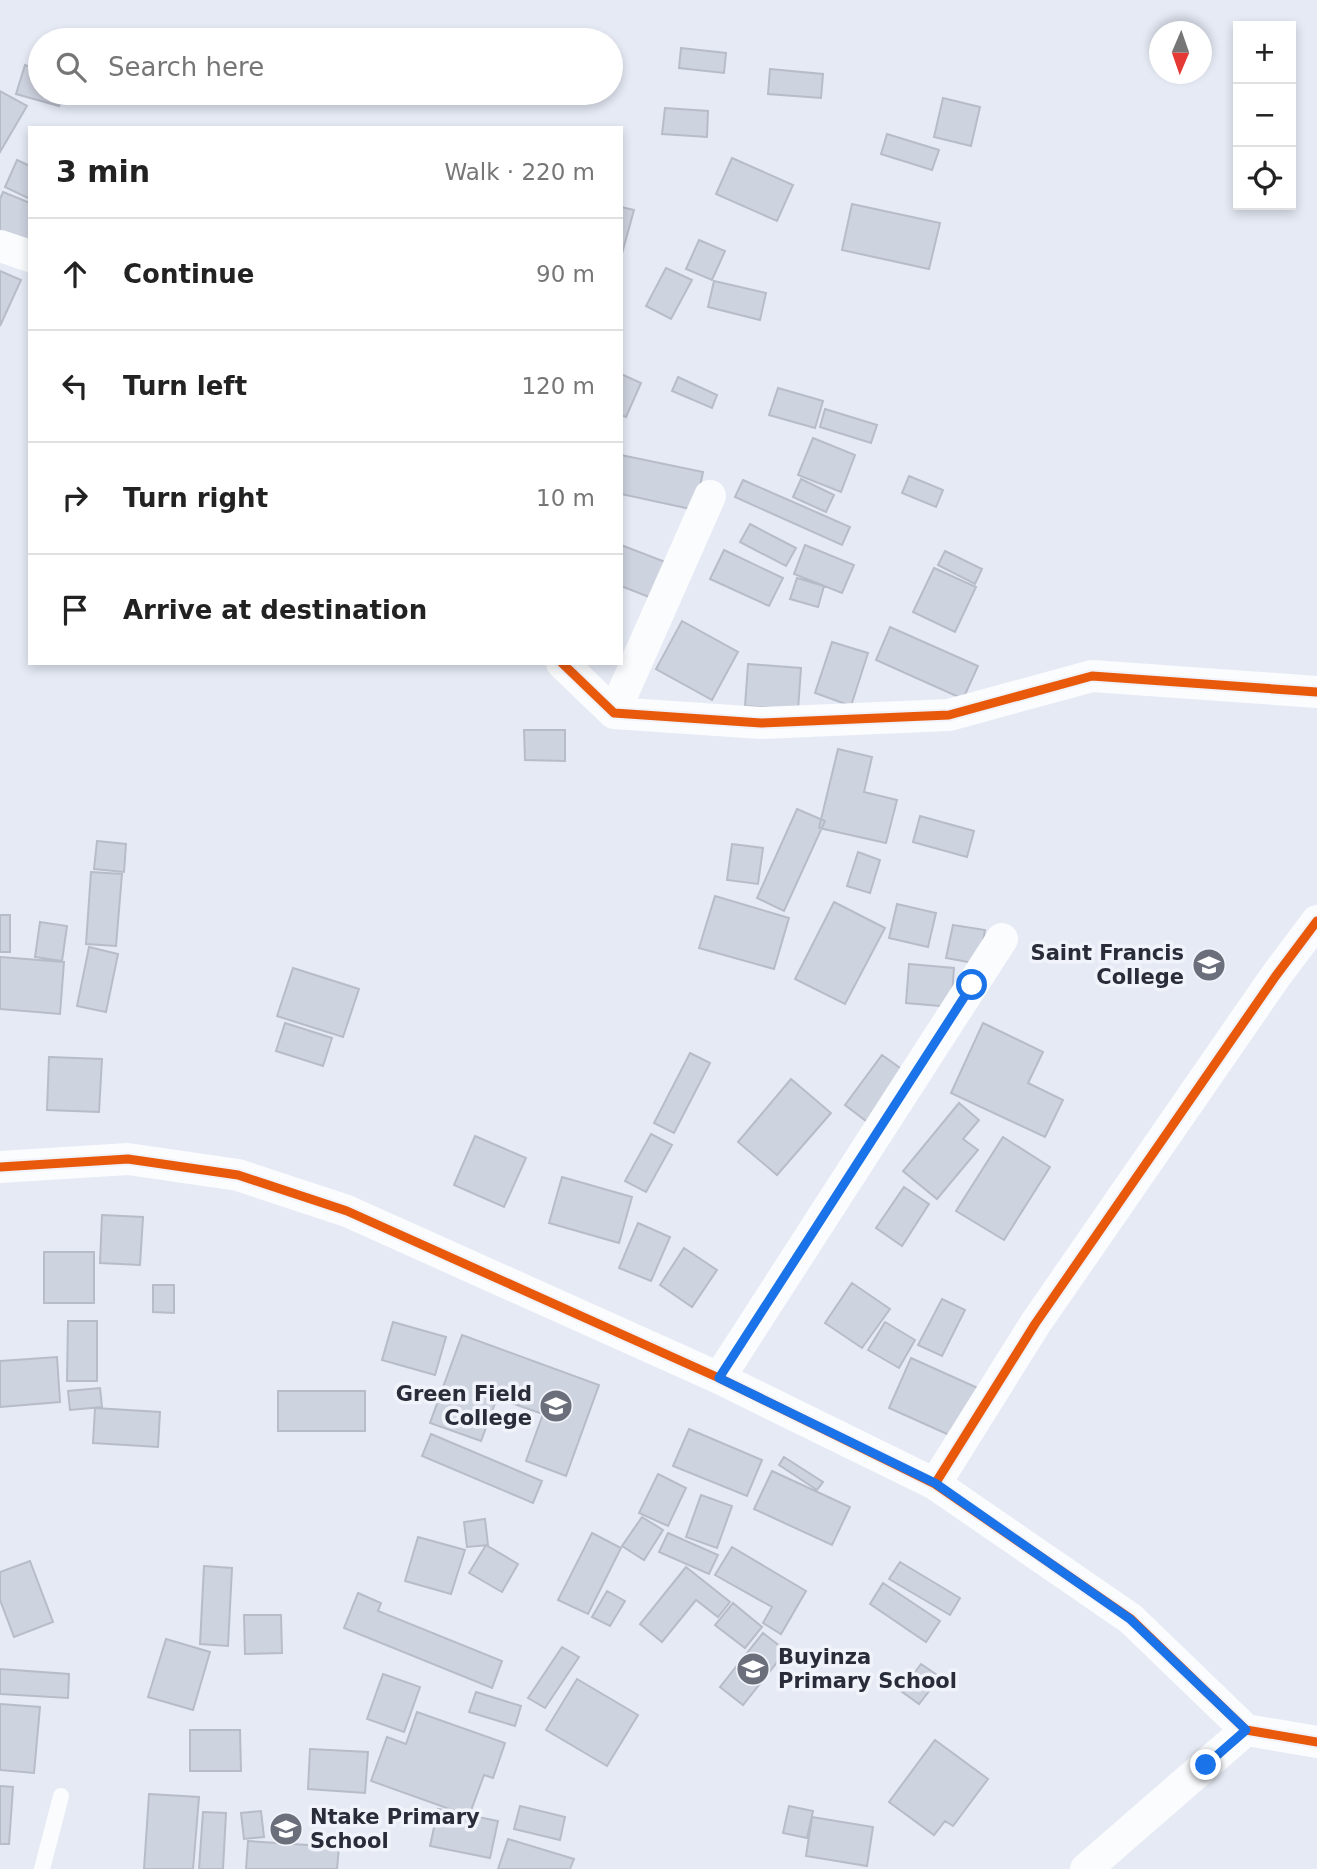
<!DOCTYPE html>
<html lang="en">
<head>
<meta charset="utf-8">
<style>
	body { margin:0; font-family:"DejaVu Sans",sans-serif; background:#f6f6f6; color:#222 }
	.controls { position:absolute; right:21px; top:21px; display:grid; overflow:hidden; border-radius:0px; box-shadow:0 4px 10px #0003 }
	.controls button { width:63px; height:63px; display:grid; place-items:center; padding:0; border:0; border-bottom:2px solid #e0e0e0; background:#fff; color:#222; font:35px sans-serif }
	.compass { position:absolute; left:1149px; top:21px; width:63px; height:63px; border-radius:50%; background:#fff; box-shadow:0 4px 10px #0003; rotate:182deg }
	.stop { position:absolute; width:21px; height:21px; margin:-16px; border:5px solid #1a73e8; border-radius:50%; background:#fff }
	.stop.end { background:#1a73e8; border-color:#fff; box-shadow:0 2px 7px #0008 }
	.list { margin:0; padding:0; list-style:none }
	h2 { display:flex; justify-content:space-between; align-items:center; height:91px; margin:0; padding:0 28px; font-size:30px }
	h2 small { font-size:23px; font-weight:400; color:#767676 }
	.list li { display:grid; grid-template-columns:46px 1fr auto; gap:21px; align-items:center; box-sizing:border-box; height:112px; padding:0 28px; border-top:2px solid #e0e0e0 }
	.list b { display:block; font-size:26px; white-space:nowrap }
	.list em { font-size:23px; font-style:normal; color:#767676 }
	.icon { flex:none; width:38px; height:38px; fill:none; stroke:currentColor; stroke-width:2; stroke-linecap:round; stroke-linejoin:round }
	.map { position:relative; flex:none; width:1317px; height:1869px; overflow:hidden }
	.search { position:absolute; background:#fff; box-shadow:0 4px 10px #0003; left:28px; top:28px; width:595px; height:77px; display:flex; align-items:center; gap:18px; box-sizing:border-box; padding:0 24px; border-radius:38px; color:#767676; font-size:26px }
	.panel { position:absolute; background:#fff; box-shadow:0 4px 10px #0003; left:28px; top:126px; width:595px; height:539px; border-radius:0px }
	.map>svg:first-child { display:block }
</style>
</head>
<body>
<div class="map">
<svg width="1317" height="1869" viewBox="0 0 1317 1869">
	<rect width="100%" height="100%" fill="#e5eaf5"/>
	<!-- building -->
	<path fill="#ced3e0" stroke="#b8bcc8" stroke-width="2" d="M681,48l45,5 -2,20 -45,-5z
		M25,65l15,5v23h23l-4,13 -43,-12z
		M770,69l53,5 -2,24 -53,-4z
		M0,91l27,15 -27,46z
		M943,98l37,9 -9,39 -37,-9z
		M665,108l43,3 -1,26 -45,-3z
		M887,134l52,16 -7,20 -51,-16z
		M732,158l61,27 -16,36 -61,-27z
		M17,160l13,6v33l-25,-12z
		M3,192l27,11v42l-30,-13v-33z
		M852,204l88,19 -11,46 -87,-19z
		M621,207l13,3 -13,47z
		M699,240l26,11 -13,29 -26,-11z
		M666,268l26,12 -21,39 -25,-13z
		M0,271l21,9 -21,46z
		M714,281l52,12 -6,27 -52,-13z
		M621,374l20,9 -15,34 -5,-2z
		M678,377l39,18 -5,13 -40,-17z
		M778,388l45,13 -8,27 -46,-13z
		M825,409l52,16 -6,18 -51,-16z
		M813,438l42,17 -14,37 -43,-17z
		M621,455l82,17 -8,38 -74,-16z
		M909,476l34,14 -7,17 -34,-14z
		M801,479l33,16 -8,17 -33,-15z
		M743,480l107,47 -8,18 -107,-48z
		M750,524l46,24 -10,18 -46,-24z
		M621,545l47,18 -14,36 -33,-13z
		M805,545l49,20 -12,28 -48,-19z
		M724,550l59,28 -14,28 -59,-27z
		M945,551l37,18 -7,15 -37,-19z
		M934,568l42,19 -21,45 -42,-20z
		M797,578l27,8 -6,21 -28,-8z
		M682,621l56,31 -26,48 -56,-31z
		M890,627l88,39 -15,33 -87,-39z
		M832,642l36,11 -17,53 -36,-13z
		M748,664l53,4 -3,42 -53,-4z
		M524,730h41v31l-40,-1z
		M838,749l34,8 -8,35 33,8 -11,43 -67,-15z
		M797,809l28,12 -41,90 -27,-13z
		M920,816l54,15 -7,26 -54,-15z
		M97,841l29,3 -2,28 -30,-3z
		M732,844l31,4 -5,36 -31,-4z
		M858,852l22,8 -10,33 -23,-7z
		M91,872l31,2 -6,72 -30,-2z
		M715,896l74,22 -15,51 -75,-21z
		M834,902l51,26 -40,76 -50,-25z
		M897,904l39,9 -8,34 -39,-9z
		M0,915h10v37h-10z
		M40,922l27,4 -5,35 -27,-4z
		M953,925l32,5 -6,34 -33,-6z
		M89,947l29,7 -12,58 -29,-6z
		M0,957l64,5 -4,52 -60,-5z
		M909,964l45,4 -3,39 -45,-4z
		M293,968l66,21 -16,48 -66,-21z
		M285,1023l47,15 -9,28 -47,-15z
		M983,1023l60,29 -15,31 35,17 -18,37 -94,-44z
		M690,1053l20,10 -36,70 -20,-10z
		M882,1055l25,18 -37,51 -25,-19z
		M49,1057l53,2 -3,53 -52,-2z
		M791,1079l40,34 -54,62 -39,-33z
		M959,1103l20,17 -16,19 15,11 -41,49 -34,-28z
		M651,1134l21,11 -26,47 -21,-11z
		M475,1136l51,22 -22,49 -50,-22z
		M1003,1137l47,30 -46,73 -48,-29z
		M562,1177l70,20 -13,46 -70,-20z
		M904,1187l25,17 -27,42 -26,-18z
		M102,1215l41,2 -3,48 -40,-2z
		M638,1223l32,14 -19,44 -32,-13z
		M684,1248l33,22 -25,37 -32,-22z
		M44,1252h50v51h-50z
		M852,1283l38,26 -28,39 -37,-25z
		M153,1285h21v28l-21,-1z
		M942,1299l23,11 -23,46 -24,-11z
		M68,1321h29v60h-30z
		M393,1322l53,15 -11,38 -53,-15z
		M885,1322l30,18 -16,28 -31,-18z
		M462,1335l137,50 -33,91 -40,-15 17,-47 -46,-16 -16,43 -51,-18z
		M57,1357l3,45 -60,5v-46z
		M911,1358l69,31 -22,50 -69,-31z
		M100,1388l2,19 -32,3 -2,-19z
		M278,1391h87v40h-87z
		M95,1408l65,4 -2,35 -65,-4z
		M689,1429l73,31 -15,36 -74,-30z
		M431,1434l111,47 -9,22 -111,-47z
		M784,1457l39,25 -6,8 -38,-25z
		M772,1471l78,36 -18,38 -78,-36z
		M658,1474l28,14 -18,38 -29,-13z
		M701,1495l31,11 -15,42 -31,-11z
		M642,1517l21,13 -19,30 -22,-14z
		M485,1519l3,26 -21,2 -3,-25z
		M592,1533l29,15 -33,66 -30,-14z
		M668,1533l50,22 -9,19 -50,-22z
		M418,1537l47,13 -14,44 -46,-13z
		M486,1545l32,19 -16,28 -33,-19z
		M732,1547l74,44 -25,43 -18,-11 9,-16 -57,-32z
		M30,1561l23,61 -39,15 -14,-37v-28z
		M900,1562l60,36 -10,17 -61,-36z
		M204,1566l28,2 -4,78 -28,-2z
		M686,1567l44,35 -12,15 -22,-17 -34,42 -22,-18z
		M883,1583l57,38 -14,21 -56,-38z
		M607,1591l18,10 -15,25 -18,-9z
		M358,1593l23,10 -3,8 124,50 -10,27 -148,-60z
		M733,1603l29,24 -17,21 -30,-23z
		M244,1615h37l1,38 -37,1z
		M763,1633l23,18 -43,54 -23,-18z
		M166,1639l44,13 -17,58 -45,-13z
		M562,1647l17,10 -34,51 -17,-10z
		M921,1664l19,13 -21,27 -18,-13z
		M0,1669l69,5 -1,24 -68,-4z
		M383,1674l37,13 -16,45 -37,-13z
		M577,1679l61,36 -31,51 -61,-36z
		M476,1692l45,14 -6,20 -46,-14z
		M0,1704l40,3 -6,66 -34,-3z
		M417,1712l88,31 -12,35 -9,-3 -15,41 -98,-35 16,-44 19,7z
		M190,1730h50l1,41h-51z
		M935,1740l53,39 -35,47 -8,-5 -11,14 -45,-33z
		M310,1749l58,3 -3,41 -57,-4z
		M0,1786l13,1 -4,57h-9z
		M149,1794l50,3 -6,72h-49z
		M520,1806l45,11 -5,23 -46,-11z
		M789,1806l24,5 -6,27 -24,-5z
		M438,1809l60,12 -8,37 -60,-12z
		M261,1811l3,26 -20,2 -3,-26z
		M203,1812l23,1 -3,56h-24z
		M812,1817l61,10 -6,39 -61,-10z
		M508,1839l66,20 -4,10h-72z
		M248,1841l91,6 -2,22h-91z"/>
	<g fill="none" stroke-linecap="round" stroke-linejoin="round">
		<!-- lane -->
		<path stroke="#fbfcfe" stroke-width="16" d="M42,1869l19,-73"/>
		<!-- street -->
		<path stroke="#fbfcfe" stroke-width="32" d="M0,246l30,10
			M562,663l52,50 147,10 188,-8 143,-39 225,16
			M614,713l96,-217
			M0,1167l128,-8 110,16 109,36 372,167 216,106 196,135 115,111 71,12
			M719,1378l283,-439
			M935,1484l100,-160 240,-347 42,-56
			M1086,1869l160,-139"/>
		<defs>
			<path id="cycleway" d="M562,663l52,50 147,10 188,-8 143,-39 225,16
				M0,1167l128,-8 110,16 109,36 372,167 216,106 196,135 115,111 71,12
				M935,1484l100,-160 240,-347 42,-56"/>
		</defs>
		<!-- cycleway casing -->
		<use href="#cycleway" stroke="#f1f3fa" stroke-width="13"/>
		<!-- cycleway -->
		<use href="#cycleway" stroke="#e8590c" stroke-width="9"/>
	</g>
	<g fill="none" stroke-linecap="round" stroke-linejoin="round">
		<!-- route -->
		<path stroke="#1a73e8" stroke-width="9" d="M972,985l-253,393 216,105 195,136 116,111 -40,35"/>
	</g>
	<!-- icons -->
	<defs>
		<symbol id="school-disc" viewBox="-11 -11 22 22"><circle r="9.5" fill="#6b6f7b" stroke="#f1f3fa"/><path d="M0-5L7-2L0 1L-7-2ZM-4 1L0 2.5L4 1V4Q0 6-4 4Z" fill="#fff"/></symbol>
	</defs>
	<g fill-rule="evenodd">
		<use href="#school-disc" x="1190" y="946" width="38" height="38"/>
		<use href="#school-disc" x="537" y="1387" width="38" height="38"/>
		<use href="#school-disc" x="734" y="1650" width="38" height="38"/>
		<use href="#school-disc" x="267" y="1810" width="38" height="38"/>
	</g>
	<g text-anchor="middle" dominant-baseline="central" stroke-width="7" stroke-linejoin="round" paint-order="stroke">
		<!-- poi labels -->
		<g font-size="21" font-weight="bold" fill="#292d3a" stroke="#f1f3fa" text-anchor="end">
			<text x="1184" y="953">Saint Francis<tspan x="1184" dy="24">College</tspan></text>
			<text x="532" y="1394">Green Field<tspan x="532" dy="24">College</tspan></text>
			<text x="778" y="1657" text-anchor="start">Buyinza<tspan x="778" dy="24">Primary School</tspan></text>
			<text x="310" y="1817" text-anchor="start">Ntake Primary<tspan x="310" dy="24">School</tspan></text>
		</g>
	</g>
</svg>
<div class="controls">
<button>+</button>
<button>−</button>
<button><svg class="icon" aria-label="locate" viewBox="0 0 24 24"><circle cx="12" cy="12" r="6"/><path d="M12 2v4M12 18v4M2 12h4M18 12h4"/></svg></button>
</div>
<svg class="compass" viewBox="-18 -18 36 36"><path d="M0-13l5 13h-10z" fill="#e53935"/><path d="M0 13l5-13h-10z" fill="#767676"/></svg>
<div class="stop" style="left:972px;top:985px"></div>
<div class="stop end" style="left:1206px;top:1765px"></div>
<div class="search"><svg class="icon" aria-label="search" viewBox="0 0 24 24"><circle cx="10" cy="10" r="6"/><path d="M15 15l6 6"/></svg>Search here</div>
<section class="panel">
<h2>3 min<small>Walk · 220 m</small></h2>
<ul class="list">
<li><svg class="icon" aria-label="ahead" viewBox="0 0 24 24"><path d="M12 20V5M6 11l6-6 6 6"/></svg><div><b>Continue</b></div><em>90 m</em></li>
<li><svg class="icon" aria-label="left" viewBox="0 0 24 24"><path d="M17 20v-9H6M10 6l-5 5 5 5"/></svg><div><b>Turn left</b></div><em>120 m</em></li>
<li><svg class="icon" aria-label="right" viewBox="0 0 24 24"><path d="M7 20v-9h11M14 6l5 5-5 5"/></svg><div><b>Turn right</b></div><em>10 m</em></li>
<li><svg class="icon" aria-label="arrive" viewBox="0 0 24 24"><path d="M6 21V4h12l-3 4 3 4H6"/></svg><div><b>Arrive at destination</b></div></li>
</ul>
</section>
</div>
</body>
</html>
